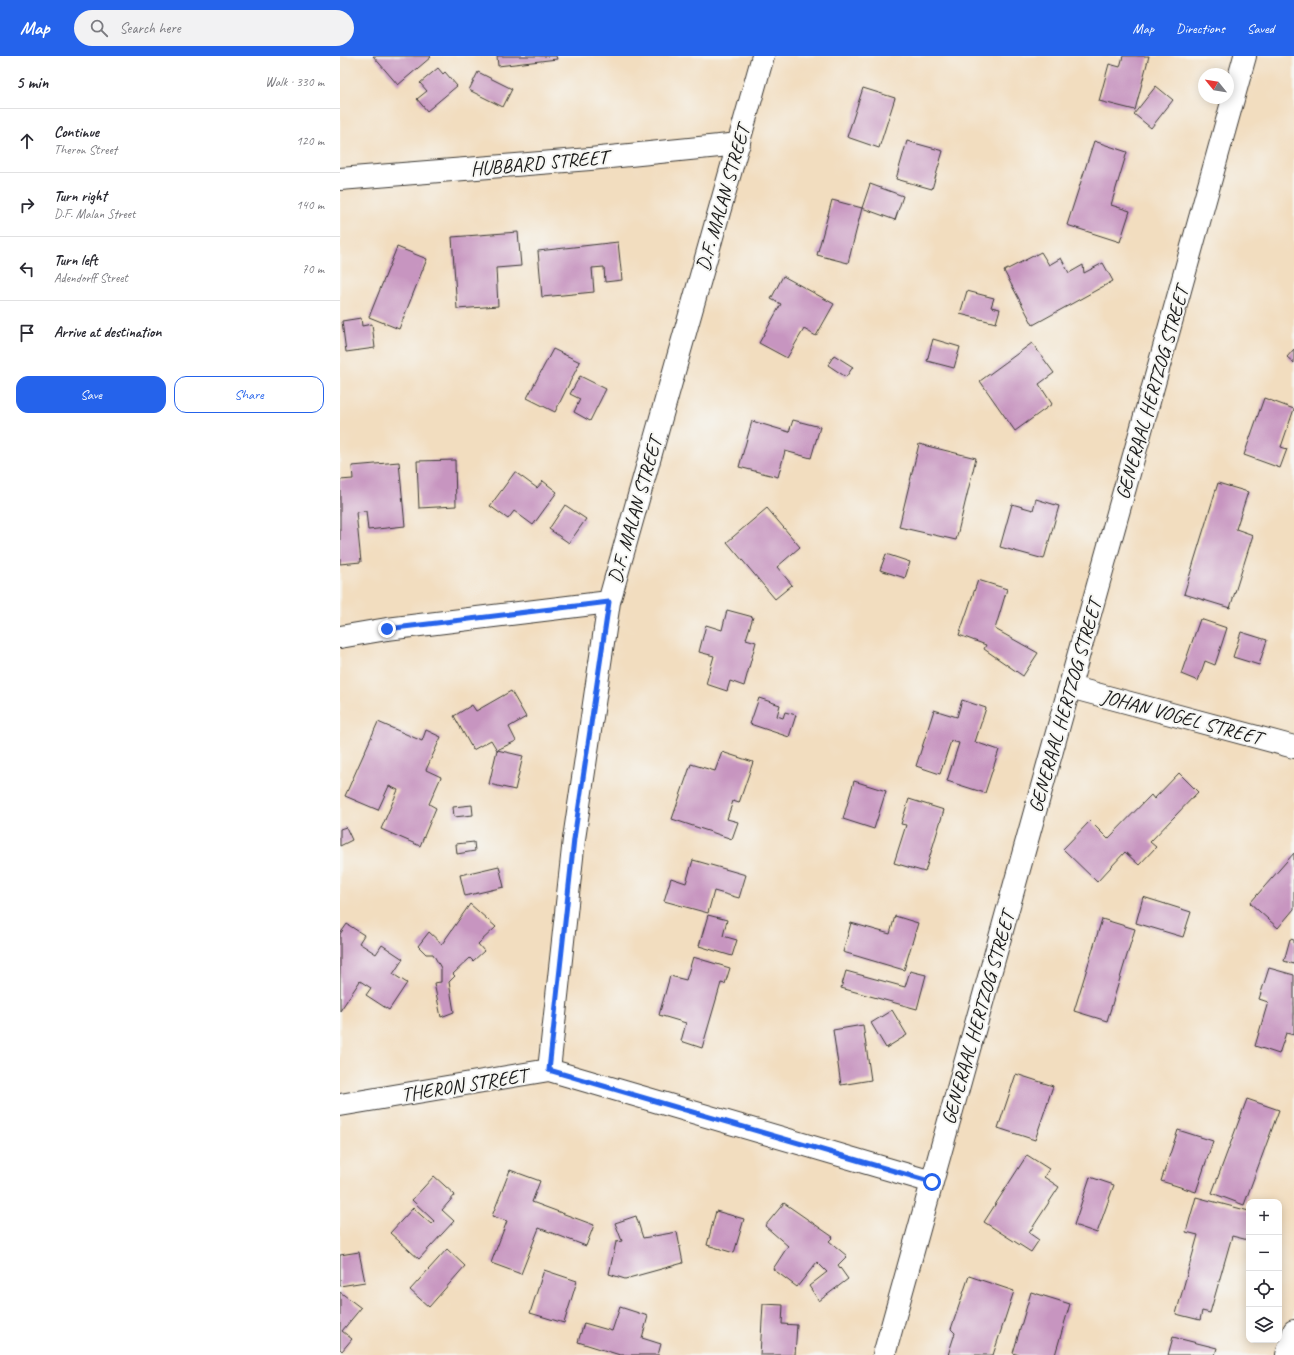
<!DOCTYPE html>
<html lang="en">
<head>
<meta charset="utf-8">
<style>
	body { margin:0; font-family:Caveat,sans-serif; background:#f2f2f3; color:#2b2b33 }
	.controls { position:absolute; right:12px; bottom:12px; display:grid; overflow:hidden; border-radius:8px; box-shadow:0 2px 10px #0003 }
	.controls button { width:36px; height:36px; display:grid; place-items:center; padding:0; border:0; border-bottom:1px solid #e1e1e2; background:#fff; color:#2b2b33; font:20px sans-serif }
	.compass { position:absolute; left:858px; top:12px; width:36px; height:36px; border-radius:50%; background:#fff; box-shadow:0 2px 10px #0003; rotate:300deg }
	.stop { position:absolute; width:12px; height:12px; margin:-9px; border:3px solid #2563eb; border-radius:50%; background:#fff }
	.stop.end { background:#2563eb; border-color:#fff; box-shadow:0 1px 4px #0008 }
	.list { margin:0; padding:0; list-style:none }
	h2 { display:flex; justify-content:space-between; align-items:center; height:52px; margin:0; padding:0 16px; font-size:17px }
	h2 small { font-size:13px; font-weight:400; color:#7c7c81 }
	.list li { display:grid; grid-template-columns:26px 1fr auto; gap:12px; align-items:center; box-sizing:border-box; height:64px; padding:0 16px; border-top:1px solid #e1e1e2 }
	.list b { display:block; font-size:15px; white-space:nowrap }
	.list p { margin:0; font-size:13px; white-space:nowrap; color:#7c7c81 }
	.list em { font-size:13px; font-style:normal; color:#7c7c81 }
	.actions { display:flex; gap:8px; padding:12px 16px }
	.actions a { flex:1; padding:9px 0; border:1px solid #2563eb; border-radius:12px; text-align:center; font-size:14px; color:#2563eb }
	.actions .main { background:#2563eb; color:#fff }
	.icon { flex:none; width:22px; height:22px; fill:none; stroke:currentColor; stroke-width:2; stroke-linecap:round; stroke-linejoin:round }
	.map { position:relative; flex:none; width:954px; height:1299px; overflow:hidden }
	header { display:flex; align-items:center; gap:24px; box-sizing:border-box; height:56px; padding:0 20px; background:#2563eb; color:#fff }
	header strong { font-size:19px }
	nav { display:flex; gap:22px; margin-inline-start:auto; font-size:14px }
	.search { width:280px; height:36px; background:#f2f2f3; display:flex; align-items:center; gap:10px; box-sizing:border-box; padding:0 14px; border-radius:22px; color:#7c7c81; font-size:15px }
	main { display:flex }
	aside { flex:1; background:#fff }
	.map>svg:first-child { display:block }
</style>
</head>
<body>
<header>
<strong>Map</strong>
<div class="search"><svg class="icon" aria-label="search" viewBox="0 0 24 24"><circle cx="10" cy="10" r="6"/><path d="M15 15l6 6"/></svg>Search here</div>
<nav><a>Map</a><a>Directions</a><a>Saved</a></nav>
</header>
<main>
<aside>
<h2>5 min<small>Walk · 330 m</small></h2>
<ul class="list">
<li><svg class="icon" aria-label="ahead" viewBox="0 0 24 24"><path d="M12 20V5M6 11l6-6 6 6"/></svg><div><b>Continue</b><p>Theron Street</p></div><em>120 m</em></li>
<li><svg class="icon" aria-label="right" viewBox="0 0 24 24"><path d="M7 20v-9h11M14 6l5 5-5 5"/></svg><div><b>Turn right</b><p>D.F. Malan Street</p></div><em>140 m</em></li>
<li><svg class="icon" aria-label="left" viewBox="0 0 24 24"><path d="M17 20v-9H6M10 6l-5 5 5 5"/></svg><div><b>Turn left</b><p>Adendorff Street</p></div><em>70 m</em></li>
<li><svg class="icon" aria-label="arrive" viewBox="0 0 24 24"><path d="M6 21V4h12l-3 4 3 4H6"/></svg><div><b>Arrive at destination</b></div></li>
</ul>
<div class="actions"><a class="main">Save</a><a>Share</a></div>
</aside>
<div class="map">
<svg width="954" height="1299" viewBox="0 0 954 1299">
	<rect width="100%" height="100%" fill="#f6f6f2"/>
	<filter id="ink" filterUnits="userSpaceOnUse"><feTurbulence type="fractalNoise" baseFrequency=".025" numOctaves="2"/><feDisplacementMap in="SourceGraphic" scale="8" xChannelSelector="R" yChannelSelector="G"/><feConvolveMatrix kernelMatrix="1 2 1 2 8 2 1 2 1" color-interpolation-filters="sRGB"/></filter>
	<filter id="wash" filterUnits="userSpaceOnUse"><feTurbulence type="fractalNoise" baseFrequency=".012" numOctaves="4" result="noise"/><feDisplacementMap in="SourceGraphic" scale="16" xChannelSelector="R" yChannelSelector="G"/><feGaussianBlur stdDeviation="0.9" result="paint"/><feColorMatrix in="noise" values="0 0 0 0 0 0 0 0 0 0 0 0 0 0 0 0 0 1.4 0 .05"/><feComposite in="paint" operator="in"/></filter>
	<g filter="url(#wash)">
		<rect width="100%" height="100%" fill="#f2ddbf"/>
		<g id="blocks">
			<!-- building -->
			<path fill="#c795c0" d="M33,0h57l1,1 -33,28z
				M157,0h59l1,3 -59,7z
				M783,0h26l-14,54 -36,-9 10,-37 11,3z
				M98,12l5,6 2,-2 12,14 -30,25 -10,-12 10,-8 -7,-8z
				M138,16l34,17 -9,18 -34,-17z
				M816,30l17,14 -22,28 -17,-14z
				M523,32l32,10 -16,50 -32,-11z
				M567,85l36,10 -11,38 -36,-10z
				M754,85l33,11 -16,53 19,6 -10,31 -53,-17z
				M530,128l33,12 -8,24 -33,-12z
				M492,144l30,8 -14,55 -31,-8z
				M178,176l3,34 -25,2 2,38 -41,3 -5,-72z
				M278,186l4,38 -17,2 -1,-15 -12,1 2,24 -52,5 -4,-46z
				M57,191l30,12 -28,70 -30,-12z
				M701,196l8,13 12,-7 8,15 14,-8 1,8 19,-10 10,18 -80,44 -29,-54z
				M443,220l51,28 -18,32 -12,-7 -17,29 -28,-15 22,-39 -10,-5z
				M627,235l27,7 -3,9 9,2 -4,14 -36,-9z
				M21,262l1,8 10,-2 3,24 -29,4 -4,-31z
				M593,283l27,8 -6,21 -27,-7z
				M692,287l22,30 -15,11 13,20 -37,27 -35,-50z
				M213,293l27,13 -25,50 -28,-14z
				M954,293v14l-7,-6z
				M494,299l19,12 -7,10 -18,-12z
				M240,320l26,13 -16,32 -16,-9 6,-13 -10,-5z
				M924,342l30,11 -13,38 6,2 -7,19 -36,-13z
				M453,364l27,7 -9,31 -26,-7 -7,26 -39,-10 13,-46 37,11z
				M579,388l57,14 -20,82 -57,-13z
				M115,404l1,46 -37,2 -2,-47z
				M59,406l6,64 -37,4 -2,-19 -10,1 5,50 -21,2v-84l13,-1 -1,-13z
				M175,416l22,16 6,-7 14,11 -24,33 -19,-14 -6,8 -18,-13z
				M878,427l30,9 -12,37 17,6 -23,73 -46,-14z
				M696,443l23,7 -15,53 -44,-12 12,-43 21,6z
				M225,449l21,14 -17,24 -20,-14z
				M427,452l33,39 -23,20 15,18 -17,14 -48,-57z
				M546,498l24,8 -5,16 -25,-8z
				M638,524l29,9 -12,40 43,24 -15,23 -39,-27 2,-4 -27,-10z
				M387,554l26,7 -7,22 10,3 -12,44 -14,-5 -3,10 -21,-7 8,-28 -15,-4 7,-27 16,5z
				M860,563l27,9 -12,37 -10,-4 -7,20 -17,-7z
				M901,576l26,8 -8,25 -26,-8z
				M171,635l15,26 -17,10 7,14 -19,9 -6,-10 -18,10 -19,-34 18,-11 4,6z
				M419,642l21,7 -3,11 6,2 2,-6 11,3 -7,22 -39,-13z
				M622,644l24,8 -11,34 24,8 -14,43 -38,-12 12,-38 -8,-2 -11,33 -24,-8 18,-56 23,7z
				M38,666l44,19 4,-11 15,7 -15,33 15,7 -12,27 7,4 -16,38 -39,-17 17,-39 -9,-4 -11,24 -33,-14z
				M157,694l26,6 -8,34 -26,-6z
				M382,696l31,10 -14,41 -6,-2 -6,18 11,3 -6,17 -60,-20 19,-55 24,7z
				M839,717l19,19 -48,50 6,5 -17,18 -14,-13 -28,30 -34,-33 27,-28 18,18 43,-44 3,4z
				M514,725l32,10 -12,38 -31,-10z
				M569,743l35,11 -19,62 -31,-9 12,-38 -5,-1z
				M132,749l1,10 -19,2 -1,-10z
				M6,771l6,13 -12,6v-17z
				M134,786l1,9 -18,3 -1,-10z
				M954,797v56l-16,19 -28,-25z
				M353,804l53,15 -7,23 -25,-7 -6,22 -44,-12 7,-23 15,5z
				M159,810l5,21 -39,9 -5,-21z
				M803,841l48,15 -8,25 -47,-14z
				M130,848l26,23 -18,17 6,7 -11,10 -3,-3 -17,16 2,2 -6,6 5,30 -13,5 -7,-34 7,-1v-14l-8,-14h-7l-8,-8 11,-14 13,12z
				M368,859l19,5 -4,16 14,4 -5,16 -33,-10z
				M555,860l23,7 -14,47 -61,-18 8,-29 39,11z
				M762,863l33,10 -28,92 -33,-10z
				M7,868l17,11 -5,8 17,11 6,-9 21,14 -10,15 14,9 -18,27 -23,-15 5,-7 -11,-7 -20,30v-77z
				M950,883l4,1v24l-10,-3z
				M353,901l37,11 -5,16 -4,-1 -19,65 -21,-7 5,-18 -27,-8 11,-39 16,4z
				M929,912l25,7v60l-8,-2 -7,21 -24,-8 13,-44 -9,-3z
				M506,915l59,16 5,-16 16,4 -9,34 -76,-21z
				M552,954l15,25 -21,13 -15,-25z
				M523,969l8,55 -30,5 -8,-55z
				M676,1018l37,12 -18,54 -37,-12z
				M907,1043l32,11 -35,95 -32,-12z
				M838,1074l35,11 -17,51 -35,-11z
				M687,1099l22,14 -5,8 15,10 -30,46 10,7 -8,12 -47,-30z
				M170,1114l30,11 -8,21 62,23 -8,21 -47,-18 -18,46 -30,-11 16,-42 -15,-5z
				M94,1120l21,19 -13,15 12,11 -35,38 -29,-26 23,-25 18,16 3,-3 -22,-21z
				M750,1121l24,8 -17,48 -23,-8z
				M856,1141l53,14v24l-1,5 -16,-4 -22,77 -8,-2 -2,9 -24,-6 22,-79 -12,-3z
				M444,1147l49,34 -4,4 18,15 -9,9 10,14 -29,22 -10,-15 18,-14 -10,-10 -20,25 -24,-18 15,-23 -23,-20z
				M376,1155l28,8 -10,34 -27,-8z
				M296,1160l7,22 34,-6 6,31 -58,16 -16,-5 7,-32 6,-1 -7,-18z
				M107,1193l18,17 -36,41 -19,-17z
				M19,1196l6,30 -25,4v-31z
				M204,1214l33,11 -13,42 -34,-10z
				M629,1220l45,15 -21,64h-45l7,-22 -4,-4z
				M0,1236l21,16 -19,23 10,8 -10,12 -2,-2z
				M691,1236l39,12 -15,51h-36l-6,-2z
				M423,1248l20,1 -1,19 15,1 -2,30h-35z
				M280,1251l28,9 -6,22 19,6 -3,11h-38l-42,-13 6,-19 28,8z
				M833,1281l44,11 -2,7h-47z"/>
		</g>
	</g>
	<g filter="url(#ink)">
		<use href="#blocks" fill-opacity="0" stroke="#3c3934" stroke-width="1"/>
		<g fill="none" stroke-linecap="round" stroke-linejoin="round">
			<defs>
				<path id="minor" d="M0,123l250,-20 149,-15
					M0,581l47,-8 222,-27
					M730,631l224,60
					M209,1014l25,-231 35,-237 154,-546
					M0,1049l209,-35 383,112
					M544,1299l361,-1299
					M947,1299l7,-24"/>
			</defs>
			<!-- minor casing -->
			<use href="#minor" stroke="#3c3934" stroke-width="24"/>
			<!-- minor -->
			<use href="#minor" stroke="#fff" stroke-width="22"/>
		</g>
	</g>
	<g fill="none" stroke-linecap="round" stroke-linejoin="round" filter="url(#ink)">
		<!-- route -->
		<path stroke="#2563eb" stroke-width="5" d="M47,573l222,-27 -35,237 -25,231 383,112"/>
	</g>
	<g text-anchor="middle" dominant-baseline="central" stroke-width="4" stroke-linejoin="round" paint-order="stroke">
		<!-- street labels -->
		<g font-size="20" fill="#1c1c1c" stroke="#f6f6f2">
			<text transform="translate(199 107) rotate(-5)">HUBBARD STREET</text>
			<text transform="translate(383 142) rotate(-74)">D.F. MALAN STREET</text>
			<text transform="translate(812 337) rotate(-74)">GENERAAL HERTZOG STREET</text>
			<text transform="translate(295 454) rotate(-74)">D.F. MALAN STREET</text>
			<text transform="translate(725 650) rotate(-74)">GENERAAL HERTZOG STREET</text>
			<text transform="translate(842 661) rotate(15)">JOHAN VOGEL STREET</text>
			<text transform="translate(638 962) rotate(-74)">GENERAAL HERTZOG STREET</text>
			<text transform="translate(124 1029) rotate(-9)">THERON STREET</text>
		</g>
	</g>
</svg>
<div class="controls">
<button>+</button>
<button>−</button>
<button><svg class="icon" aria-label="locate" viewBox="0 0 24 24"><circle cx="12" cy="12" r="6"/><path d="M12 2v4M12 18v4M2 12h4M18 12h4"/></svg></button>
<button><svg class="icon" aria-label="layers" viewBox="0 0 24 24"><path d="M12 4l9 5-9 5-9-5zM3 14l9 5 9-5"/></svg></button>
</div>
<svg class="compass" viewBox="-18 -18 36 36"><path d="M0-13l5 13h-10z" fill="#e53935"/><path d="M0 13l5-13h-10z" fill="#7c7c81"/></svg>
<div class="stop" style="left:592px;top:1126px"></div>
<div class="stop end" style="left:47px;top:573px"></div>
</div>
</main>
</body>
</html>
